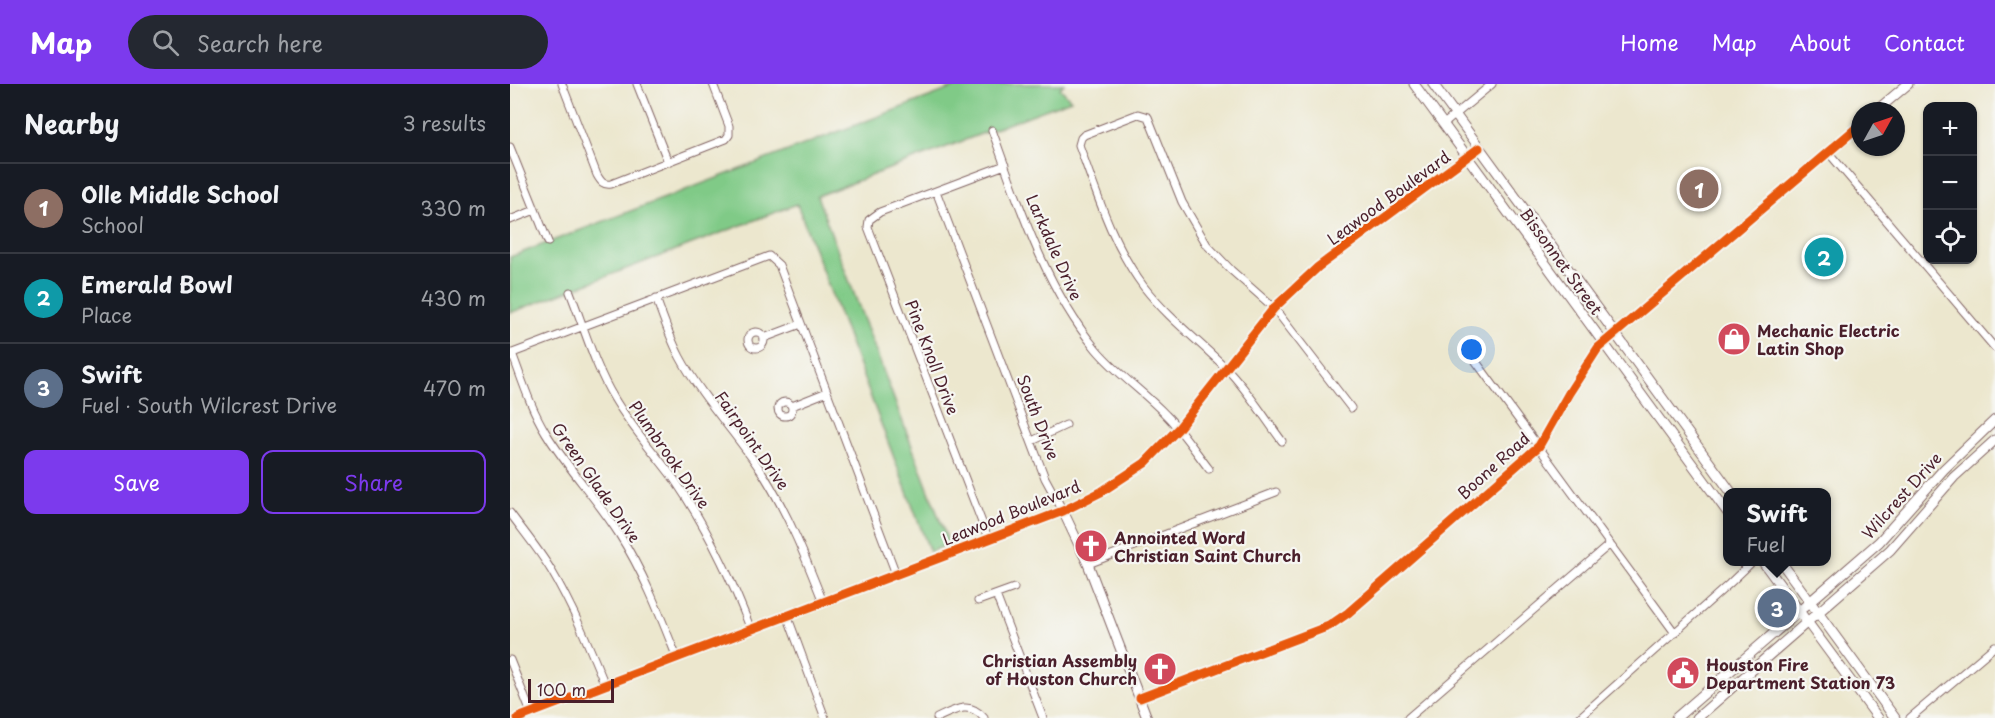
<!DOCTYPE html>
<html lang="en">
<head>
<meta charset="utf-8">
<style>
	body { margin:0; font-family:"Playpen Sans",sans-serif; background:#242831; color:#f1f3f6 }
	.controls { position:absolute; right:18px; top:18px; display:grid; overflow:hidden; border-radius:12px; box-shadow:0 2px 4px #0004 }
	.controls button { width:54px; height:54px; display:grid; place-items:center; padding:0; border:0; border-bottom:2px solid #363941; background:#171b24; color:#f1f3f6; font:30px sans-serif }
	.compass { position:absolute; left:1341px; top:18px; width:54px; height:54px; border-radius:50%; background:#171b24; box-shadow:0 2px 4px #0004; rotate:50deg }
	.scale { position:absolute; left:18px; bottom:15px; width:86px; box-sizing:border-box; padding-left:6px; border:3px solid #4a1f2b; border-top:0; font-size:16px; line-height:21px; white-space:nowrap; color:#4a1f2b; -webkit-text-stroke:4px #f6f6f2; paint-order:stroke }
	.you { position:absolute; left:962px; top:266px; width:21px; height:21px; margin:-15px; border:4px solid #fff; border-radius:50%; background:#1a73e8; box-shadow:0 0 0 9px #1a73e833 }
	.badge { display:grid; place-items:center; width:39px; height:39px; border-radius:50%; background:#7c3aed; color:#fff; font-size:20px; font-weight:700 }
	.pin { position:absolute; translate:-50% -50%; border:3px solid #fff; box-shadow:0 2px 6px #0006 }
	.popup { position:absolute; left:1213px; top:404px; width:108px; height:78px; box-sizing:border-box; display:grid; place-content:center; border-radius:12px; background:#171b24; filter:drop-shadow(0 2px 4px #0005); font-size:20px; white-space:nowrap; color:#9ea1a6 }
	.popup b { font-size:22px; color:#f1f3f6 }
	.popup::after { content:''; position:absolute; left:50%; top:100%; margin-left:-12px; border:12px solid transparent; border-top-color:#171b24 }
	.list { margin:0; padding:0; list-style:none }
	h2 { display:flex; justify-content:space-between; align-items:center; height:78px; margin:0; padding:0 24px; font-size:26px }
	h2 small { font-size:20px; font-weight:400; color:#9ea1a6 }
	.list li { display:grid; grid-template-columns:39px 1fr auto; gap:18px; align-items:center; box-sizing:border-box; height:90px; padding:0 24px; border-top:2px solid #363941 }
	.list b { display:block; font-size:22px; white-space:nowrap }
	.list p { margin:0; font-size:20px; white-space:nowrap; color:#9ea1a6 }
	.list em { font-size:20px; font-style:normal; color:#9ea1a6 }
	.actions { display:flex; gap:12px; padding:18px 24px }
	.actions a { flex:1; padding:14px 0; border:2px solid #7c3aed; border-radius:12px; text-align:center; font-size:21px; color:#7c3aed }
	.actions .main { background:#7c3aed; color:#fff }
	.icon { flex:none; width:33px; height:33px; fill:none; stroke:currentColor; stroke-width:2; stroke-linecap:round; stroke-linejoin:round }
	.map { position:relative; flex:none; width:1485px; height:634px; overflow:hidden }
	header { display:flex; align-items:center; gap:36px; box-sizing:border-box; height:84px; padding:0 30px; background:#7c3aed; color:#fff }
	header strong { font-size:28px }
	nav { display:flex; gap:33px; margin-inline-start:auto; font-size:21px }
	.search { width:420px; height:54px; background:#242831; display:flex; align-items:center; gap:15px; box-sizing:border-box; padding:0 21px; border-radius:33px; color:#9ea1a6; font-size:22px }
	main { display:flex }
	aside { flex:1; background:#171b24 }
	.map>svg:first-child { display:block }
</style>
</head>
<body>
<header>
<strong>Map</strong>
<div class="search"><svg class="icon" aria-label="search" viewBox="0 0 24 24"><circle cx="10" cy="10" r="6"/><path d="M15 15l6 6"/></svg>Search here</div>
<nav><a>Home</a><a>Map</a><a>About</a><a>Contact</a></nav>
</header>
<main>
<aside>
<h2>Nearby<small>3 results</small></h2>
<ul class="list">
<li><span class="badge" style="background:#8d6e63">1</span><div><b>Olle Middle School</b><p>School</p></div><em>330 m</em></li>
<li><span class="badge" style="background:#0f9aa8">2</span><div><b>Emerald Bowl</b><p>Place</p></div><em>430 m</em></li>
<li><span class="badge" style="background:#5c6f8a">3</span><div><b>Swift</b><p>Fuel · South Wilcrest Drive</p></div><em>470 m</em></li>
</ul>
<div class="actions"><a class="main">Save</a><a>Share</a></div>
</aside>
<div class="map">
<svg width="1485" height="634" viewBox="0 0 1485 634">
	<rect width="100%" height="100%" fill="#f6f6f2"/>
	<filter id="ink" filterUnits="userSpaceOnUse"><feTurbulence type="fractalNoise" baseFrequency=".0167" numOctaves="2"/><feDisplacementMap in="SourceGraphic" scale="12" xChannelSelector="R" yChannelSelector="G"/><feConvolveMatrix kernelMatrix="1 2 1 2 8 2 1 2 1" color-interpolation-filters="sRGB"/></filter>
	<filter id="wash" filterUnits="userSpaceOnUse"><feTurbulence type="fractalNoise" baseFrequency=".008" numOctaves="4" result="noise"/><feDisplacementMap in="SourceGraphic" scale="24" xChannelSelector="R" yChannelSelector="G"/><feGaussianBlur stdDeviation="1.35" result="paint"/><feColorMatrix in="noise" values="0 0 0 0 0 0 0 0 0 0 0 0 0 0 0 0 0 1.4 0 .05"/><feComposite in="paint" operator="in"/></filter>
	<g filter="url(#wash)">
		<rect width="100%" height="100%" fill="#ece7ce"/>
		<!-- green -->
		<path fill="#80ca87" stroke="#657459" stroke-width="1.5" d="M453,0h101l-4,4 11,12 -254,96 132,348 -19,8 -133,-348 -287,109v-56z"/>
	</g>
	<g filter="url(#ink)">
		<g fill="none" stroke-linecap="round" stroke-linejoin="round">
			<defs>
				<path id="street" d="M52,0l35,91c4,7 6,10 14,9l115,-45 3,-4v-9l-16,-42
					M127,0l31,78
					M934,40l48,-40
					M482,46c27,75 53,157 104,219 21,25 48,43 70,66 16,16 29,36 43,54
					M0,63l38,95
					M1318,68l167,196
					M426,107l109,287 18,33
					M0,136l25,-10
					M60,208c14,35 24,73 44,106 17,29 40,54 60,81 32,47 57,98 77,151
					M146,214c7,20 14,40 24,59 23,43 59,79 85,120 24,39 41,82 58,125
					M238 256a8 8 0 1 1 16 0a8 8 0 1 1-16 0Z
					M254,254l37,-14
					M959,268l206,281
					M2,269c10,27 19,56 34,80 22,36 51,66 73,101 25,39 41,81 58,124
					M0,270l259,-98 10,9 117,309
					M268 325a7 7 0 1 1 14 0a7 7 0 1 1-14 0Z
					M282,322l35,-14
					M522,357l34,-16
					M772,357c-18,-24 -35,-52 -56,-73 -27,-27 -58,-50 -82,-81 -31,-41 -47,-93 -65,-142l2,-7 3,-3 54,-21 10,3 34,85 25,43 24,25 43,38 77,100
					M0,429c14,19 29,37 41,57 22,37 38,76 54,115
					M478,454l-120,-311 1,-7 11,-8 125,-47
					M578,480l188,-72
					M486,511l47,123
					M468,517l36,-13
					M277,531l38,103
					M0,576l21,53
					M427,634c17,-8 33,-18 47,0
					M898,634l202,-174
					M1069,634l150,-134 23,-22
					M1400,634l85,-72"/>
				<path id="secondary" d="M904,0l314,429
					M923,0l298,408
					M1366,27l32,-27
					M553,427l25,53 59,154
					M1253,478l115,156
					M1271,478l114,156
					M630,614l189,-72 19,-13 191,-167 30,-53 29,-45 262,-223
					M8,634l545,-207 38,-19 44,-29 33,-34 96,-121 44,-41 161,-119
					M1166,634l203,-176 65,-73 51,-49
					M1187,634l193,-168 64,-73 41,-37"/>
			</defs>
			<!-- street casing -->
			<use href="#street" stroke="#836564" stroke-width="9"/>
			<!-- secondary casing -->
			<use href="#secondary" stroke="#836564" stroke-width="11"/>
			<!-- street -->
			<use href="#street" stroke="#fff" stroke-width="7"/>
			<!-- secondary -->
			<use href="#secondary" stroke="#fff" stroke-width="9"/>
			<defs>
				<path id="cycleway" d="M630,614l189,-72 19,-13 191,-167 30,-53 29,-45 262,-223
					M8,634l545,-207 38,-19 44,-29 33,-34 96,-121 44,-41 161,-119"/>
			</defs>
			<!-- cycleway casing -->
			<use href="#cycleway" stroke="#f6f6f2" stroke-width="13"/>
			<!-- cycleway -->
			<use href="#cycleway" stroke="#e8590c" stroke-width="9"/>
		</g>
	</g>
	<!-- icons -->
	<defs>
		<symbol id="shop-disc" viewBox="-11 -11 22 22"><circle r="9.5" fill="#d1495b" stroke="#f6f6f2"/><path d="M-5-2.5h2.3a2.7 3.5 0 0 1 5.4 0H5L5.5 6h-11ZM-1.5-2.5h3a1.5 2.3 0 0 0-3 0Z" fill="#fff"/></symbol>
		<symbol id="church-disc" viewBox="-11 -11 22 22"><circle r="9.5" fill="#d1495b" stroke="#f6f6f2"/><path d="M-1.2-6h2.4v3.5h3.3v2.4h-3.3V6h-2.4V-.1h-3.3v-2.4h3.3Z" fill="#fff"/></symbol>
		<symbol id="civic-disc" viewBox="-11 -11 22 22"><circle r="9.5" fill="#d1495b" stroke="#f6f6f2"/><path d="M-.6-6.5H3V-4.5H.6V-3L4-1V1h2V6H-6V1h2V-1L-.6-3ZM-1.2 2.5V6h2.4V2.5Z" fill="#fff"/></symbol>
	</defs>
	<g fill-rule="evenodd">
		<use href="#shop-disc" x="1205" y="236" width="38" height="38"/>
		<use href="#church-disc" x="562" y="443" width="38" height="38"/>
		<use href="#church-disc" x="631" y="566" width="38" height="38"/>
		<use href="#civic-disc" x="1154" y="570" width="38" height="38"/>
	</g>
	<g text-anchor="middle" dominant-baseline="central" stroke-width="4.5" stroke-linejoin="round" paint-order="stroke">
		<!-- street labels -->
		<g font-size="16" fill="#4a1f2b" stroke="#f6f6f2">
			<text transform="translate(878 113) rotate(-36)">Leawood Boulevard</text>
			<text transform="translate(545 163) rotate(66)">Larkdale Drive</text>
			<text transform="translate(1052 177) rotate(54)">Bissonnet Street</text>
			<text transform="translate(423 273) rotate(69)">Pine Knoll Drive</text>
			<text transform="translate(529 333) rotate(69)">South Drive</text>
			<text transform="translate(243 356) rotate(55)">Fairpoint Drive</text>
			<text transform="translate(160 370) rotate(55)">Plumbrook Drive</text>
			<text transform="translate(983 381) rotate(-42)">Boone Road</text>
			<text transform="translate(87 398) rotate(55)">Green Glade Drive</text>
			<text transform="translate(1391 411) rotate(-48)">Wilcrest Drive</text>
			<text transform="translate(501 428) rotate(-22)">Leawood Boulevard</text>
		</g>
		<!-- poi labels -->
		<g font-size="16" font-weight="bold" fill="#4a1f2b" stroke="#f6f6f2" text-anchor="start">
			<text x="1247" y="246">Mechanic Electric<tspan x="1247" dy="18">Latin Shop</tspan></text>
			<text x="604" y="453">Annointed Word<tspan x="604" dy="18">Christian Saint Church</tspan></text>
			<text x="627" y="576" text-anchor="end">Christian Assembly<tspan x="627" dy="18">of Houston Church</tspan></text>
			<text x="1196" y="580">Houston Fire<tspan x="1196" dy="18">Department Station 73</tspan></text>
		</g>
	</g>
</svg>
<div class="controls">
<button>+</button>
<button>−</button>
<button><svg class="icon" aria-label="locate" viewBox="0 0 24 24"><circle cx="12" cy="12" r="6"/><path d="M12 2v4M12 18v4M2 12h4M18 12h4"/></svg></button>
</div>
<svg class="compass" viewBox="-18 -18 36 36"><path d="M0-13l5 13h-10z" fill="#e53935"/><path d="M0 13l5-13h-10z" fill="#9ea1a6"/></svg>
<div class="scale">100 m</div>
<div class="you"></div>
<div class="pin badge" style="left:1189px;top:105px;background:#8d6e63">1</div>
<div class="pin badge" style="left:1314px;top:173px;background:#0f9aa8">2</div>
<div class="pin badge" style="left:1267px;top:524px;background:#5c6f8a">3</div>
<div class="popup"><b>Swift</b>Fuel</div>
</div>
</main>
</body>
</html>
